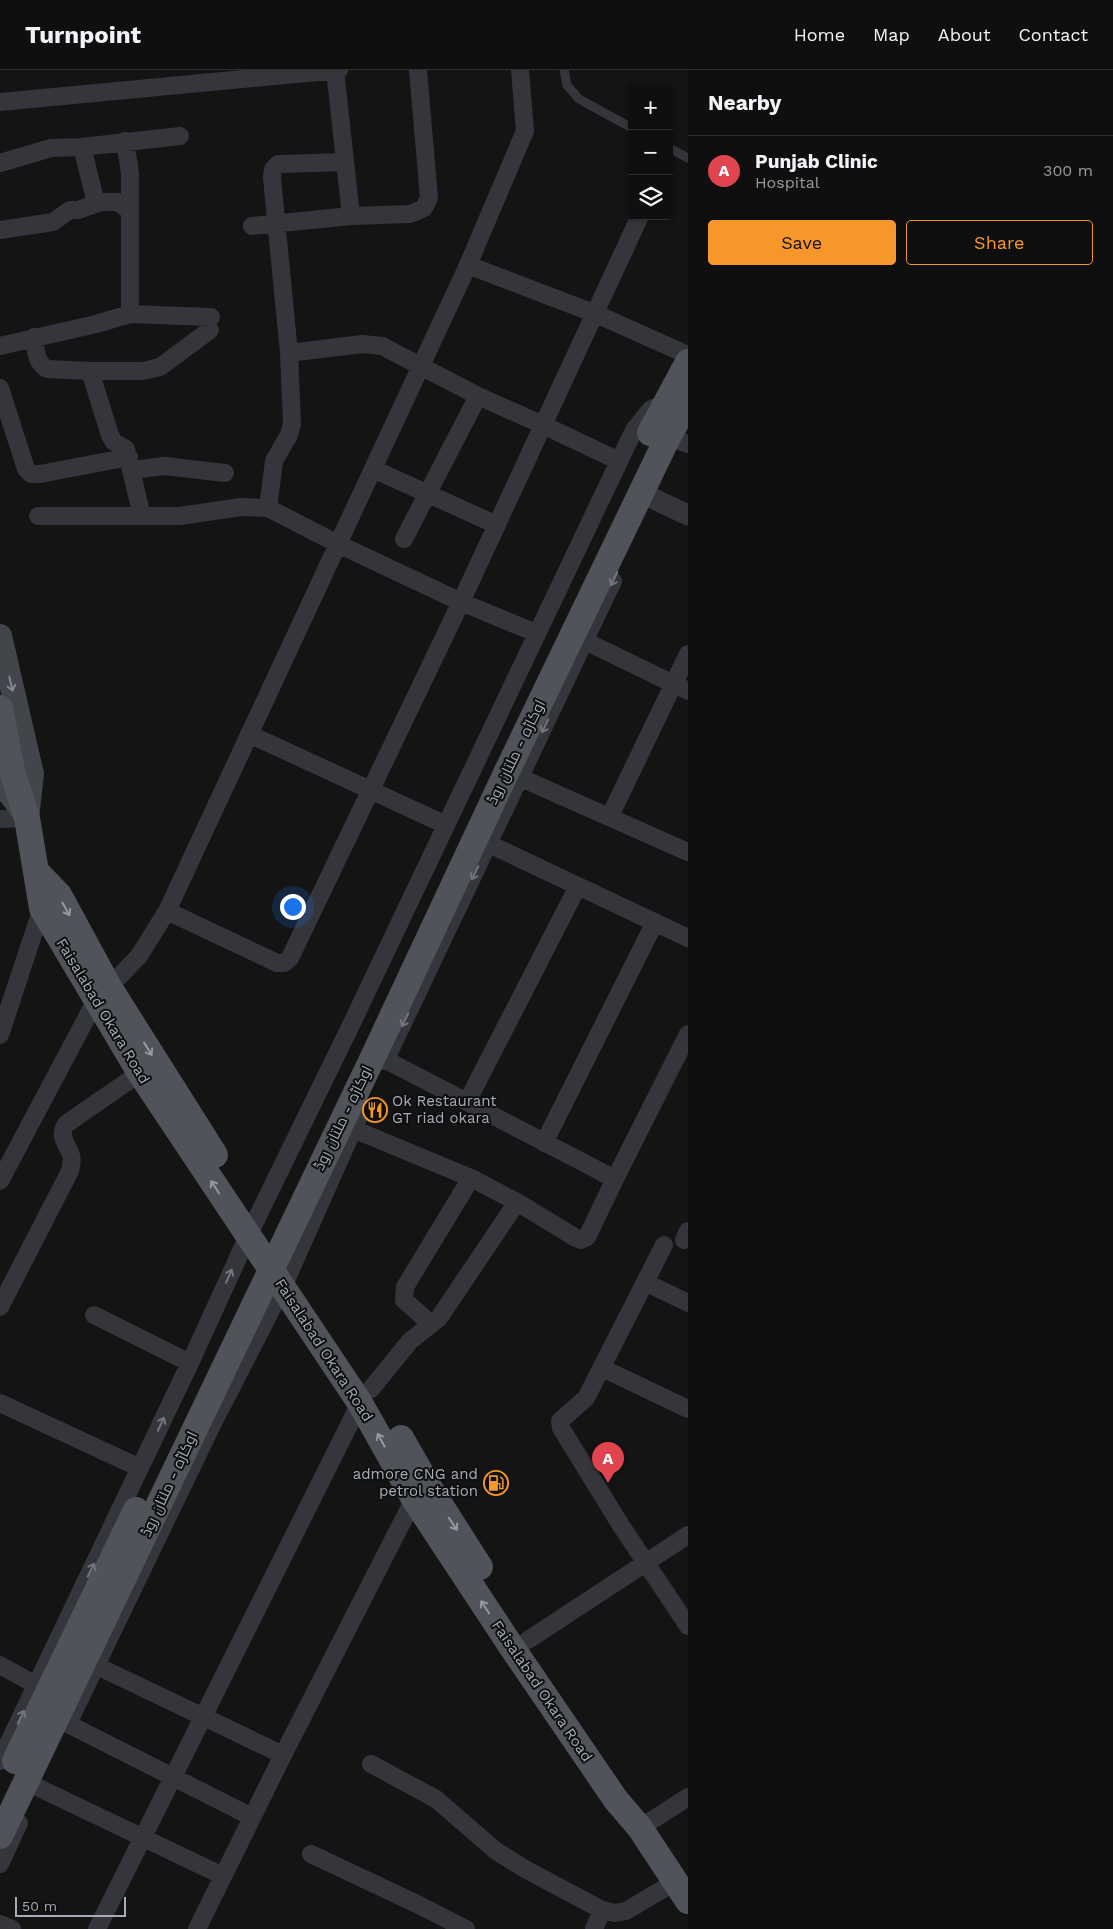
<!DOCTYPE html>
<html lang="en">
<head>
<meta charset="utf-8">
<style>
	body { margin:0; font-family:"Work Sans",Cairo,sans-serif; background:#181819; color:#f1f3f6 }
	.controls { position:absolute; right:15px; top:15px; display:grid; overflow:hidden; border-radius:5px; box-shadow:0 1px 4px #0004 }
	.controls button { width:45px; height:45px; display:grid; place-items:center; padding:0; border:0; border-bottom:1px solid #2f2f30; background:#0f0f10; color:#f1f3f6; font:25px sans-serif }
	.scale { position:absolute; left:15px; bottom:12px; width:111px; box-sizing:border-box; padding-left:5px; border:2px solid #a5acb6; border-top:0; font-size:14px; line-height:18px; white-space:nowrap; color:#a5acb6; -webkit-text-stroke:4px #0f0f10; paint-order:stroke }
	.you { position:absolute; left:292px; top:836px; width:18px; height:18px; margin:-12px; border:4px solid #fff; border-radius:50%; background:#1a73e8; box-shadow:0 0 0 8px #1a73e833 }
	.badge { display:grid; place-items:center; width:32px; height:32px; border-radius:50%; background:#f7972a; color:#fff; font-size:16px; font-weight:700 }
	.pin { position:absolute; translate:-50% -41px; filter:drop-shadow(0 1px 2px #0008) }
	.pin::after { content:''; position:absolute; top:26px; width:18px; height:15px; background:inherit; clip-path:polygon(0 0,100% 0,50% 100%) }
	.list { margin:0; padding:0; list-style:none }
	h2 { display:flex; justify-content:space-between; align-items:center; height:65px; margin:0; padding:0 20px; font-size:21px }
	h2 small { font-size:16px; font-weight:400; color:#9b9c9f }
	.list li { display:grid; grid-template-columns:32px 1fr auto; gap:15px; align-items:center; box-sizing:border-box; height:70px; padding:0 20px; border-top:1px solid #2f2f30 }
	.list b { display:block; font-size:19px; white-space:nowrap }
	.list p { margin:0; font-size:16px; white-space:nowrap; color:#9b9c9f }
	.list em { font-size:16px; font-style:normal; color:#9b9c9f }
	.actions { display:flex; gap:10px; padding:15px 20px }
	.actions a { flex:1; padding:11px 0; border:1px solid #f7972a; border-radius:5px; text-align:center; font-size:18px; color:#f7972a }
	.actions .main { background:#f7972a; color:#111 }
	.icon { flex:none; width:28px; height:28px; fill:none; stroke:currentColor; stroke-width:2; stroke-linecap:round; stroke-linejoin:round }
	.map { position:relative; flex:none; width:688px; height:1859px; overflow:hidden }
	header { display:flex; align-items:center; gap:30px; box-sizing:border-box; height:70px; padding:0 25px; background:#0f0f10; border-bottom:1px solid #2f2f30 }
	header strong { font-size:24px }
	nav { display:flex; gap:28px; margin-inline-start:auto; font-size:18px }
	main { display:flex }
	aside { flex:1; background:#0f0f10 }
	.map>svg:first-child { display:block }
</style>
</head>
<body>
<header>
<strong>Turnpoint</strong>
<nav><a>Home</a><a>Map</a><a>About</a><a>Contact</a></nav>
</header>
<main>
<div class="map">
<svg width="688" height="1859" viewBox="0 0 688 1859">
	<rect width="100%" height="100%" fill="#141415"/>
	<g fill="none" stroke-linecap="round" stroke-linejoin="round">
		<!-- service -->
		<path stroke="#34363b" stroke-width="9" d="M564,0l3,15 12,14 53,29
			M669,78l19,10"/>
		<!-- minor -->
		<path stroke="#34363b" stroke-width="18" d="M335,0l16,146
			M0,32l339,-32
			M125,71l5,32v141
			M82,77l14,56
			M0,93l51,-15 31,-1 98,-11
			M252,156l99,-10 59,-2 14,-6 5,-10 -11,-128
			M0,160l53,-8 17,-12h8l23,-8h17l12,9
			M468,195l128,49 92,41
			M34,267c2,12 1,25 13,32l43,2h53l17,-4 50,-37
			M0,276l96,-22 34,-10 81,3
			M289,283l73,-9 20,2 96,50 65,29 76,36
			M90,301l20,64 4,7 12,7 16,67
			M0,318l26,81 5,5h9l89,-17
			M680,371l8,3
			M373,399l124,56
			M132,400l33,-4 60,7
			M268,438l6,-47 15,-26 3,-11 -3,-71 -17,-175 1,-9 5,-5 67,-2
			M38,446h142l61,-9 27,1 70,36 123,58 75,31
			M404,469l74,-143
			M585,571l103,50
			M249,664l197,91
			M521,708l167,74
			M610,746l78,-162
			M0,749l27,-1
			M489,774l199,94
			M167,841l110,52h7l6,-5 171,-356 179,-386
			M109,917l30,-31 28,-45 301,-646 57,-134 -5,-61
			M0,965l42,-127
			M386,990l81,42 111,-216
			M385,991l228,-480
			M353,1059l118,49 46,24 59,36 5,2 6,-3 28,-58 -148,-77
			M544,1073l111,-221
			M615,1109l73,-145
			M0,1111l96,-181
			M684,1170l4,-9
			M664,1175l-78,153 -26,23 1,7 59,96 68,102
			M645,1212l43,21
			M0,1237l70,-136c1,-5 3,-11 1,-16 -4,-12 -13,-18 -5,-31l74,-51
			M94,1245l96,48
			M431,1254l-27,-24 1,-13 66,-109
			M602,1298l86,41
			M371,1319l39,-48 29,-23 78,-116
			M0,1333l140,65
			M528,1570l160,-105
			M0,1595l36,20
			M97,1596l186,89
			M72,1645l139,-288 72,-140 76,-171
			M68,1654l184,93
			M0,1691l190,-398 58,-127 103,-211 283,-595 16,-20 13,-6
			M371,1694l65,35 60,52 29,18 77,41 13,3 11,-2 49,-29
			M37,1717l186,89
			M640,1758l48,-31
			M311,1784l108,51 47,24
			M0,1794l19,-41
			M0,1854l12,5
			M97,1859l263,-526
			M197,1859l86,-174 131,-256
			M594,1859l8,-19"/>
		<!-- tertiary -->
		<path stroke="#34363b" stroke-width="21" d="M652,428l36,17"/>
		<!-- secondary -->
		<path stroke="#42464b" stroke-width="24" d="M0,566l32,138 -5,44
			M0,711l22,29"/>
		<!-- primary -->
		<path stroke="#50545a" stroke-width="26" d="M650,363l38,-71
			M667,369l21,-38
			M0,638l12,63 15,47 15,90 98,165 220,330 54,96 99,150 103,151 24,28 48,73
			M36,801l23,24 50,92 106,168
			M401,1368l28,49 51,80"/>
		<!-- primary-bridge -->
		<path stroke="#50545a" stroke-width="26" d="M15,1691l121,-251
			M0,1766l374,-781 134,-286 159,-330"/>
	</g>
	<!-- one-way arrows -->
	<defs><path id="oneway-shaft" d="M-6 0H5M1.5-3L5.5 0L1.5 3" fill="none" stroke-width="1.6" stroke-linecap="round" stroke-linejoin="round" transform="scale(1.25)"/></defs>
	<g stroke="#72777f">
		<use href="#oneway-shaft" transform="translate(614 509) rotate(115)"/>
		<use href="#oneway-shaft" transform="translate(545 656) rotate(115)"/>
		<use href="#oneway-shaft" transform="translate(475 803) rotate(116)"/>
		<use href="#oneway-shaft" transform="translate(405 950) rotate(116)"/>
		<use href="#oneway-shaft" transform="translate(229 1206) rotate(-66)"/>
		<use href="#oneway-shaft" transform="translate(161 1354) rotate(-65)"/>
		<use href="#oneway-shaft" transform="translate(91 1500) rotate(-65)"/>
		<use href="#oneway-shaft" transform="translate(21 1647) rotate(-65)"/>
	</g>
	<use stroke="#828891" href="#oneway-shaft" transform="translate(11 614) rotate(77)"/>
	<g stroke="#949aa4">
		<use href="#oneway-shaft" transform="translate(66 839) rotate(61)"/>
		<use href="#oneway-shaft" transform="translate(148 979) rotate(58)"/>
		<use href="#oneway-shaft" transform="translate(215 1117) rotate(-123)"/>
		<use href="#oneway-shaft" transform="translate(381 1370) rotate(-119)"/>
		<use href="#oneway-shaft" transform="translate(453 1454) rotate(57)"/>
		<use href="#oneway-shaft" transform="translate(485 1537) rotate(-123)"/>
	</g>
	<!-- icons -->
	<defs>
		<symbol id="restaurant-ring" viewBox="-11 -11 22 22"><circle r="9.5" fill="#0f0f10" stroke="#f7972a" stroke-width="1.5"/><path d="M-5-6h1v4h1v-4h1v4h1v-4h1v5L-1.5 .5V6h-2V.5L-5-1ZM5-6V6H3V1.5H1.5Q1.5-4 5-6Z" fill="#f7972a"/></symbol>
		<symbol id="fuel-ring" viewBox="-11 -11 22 22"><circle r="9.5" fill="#0f0f10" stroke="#f7972a" stroke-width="1.5"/><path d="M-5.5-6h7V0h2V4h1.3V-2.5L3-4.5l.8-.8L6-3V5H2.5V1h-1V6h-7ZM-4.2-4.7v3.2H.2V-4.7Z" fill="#f7972a"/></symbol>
	</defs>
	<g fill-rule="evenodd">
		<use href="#restaurant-ring" x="361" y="1026" width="28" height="28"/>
		<use href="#fuel-ring" x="482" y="1399" width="28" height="28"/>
	</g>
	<g text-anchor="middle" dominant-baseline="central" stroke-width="4" stroke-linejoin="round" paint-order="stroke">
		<!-- street labels -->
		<g font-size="15" fill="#a5acb6" stroke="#0f0f10">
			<text transform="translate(516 682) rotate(-64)">اوکاڑہ - ملتان روڈ</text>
			<text transform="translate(103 941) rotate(59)">Faisalabad Okara Road</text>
			<text transform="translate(343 1048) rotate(-64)">اوکاڑہ - ملتان روڈ</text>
			<text transform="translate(324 1280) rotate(57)">Faisalabad Okara Road</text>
			<text transform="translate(169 1414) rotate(-65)">اوکاڑہ - ملتان روڈ</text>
			<text transform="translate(542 1621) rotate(56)">Faisalabad Okara Road</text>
		</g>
		<!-- poi labels -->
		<g font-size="15" fill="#a5acb6" stroke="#0f0f10" text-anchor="start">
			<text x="392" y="1031">Ok Restaurant<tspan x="392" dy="17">GT riad okara</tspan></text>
			<text x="478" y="1404" text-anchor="end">admore CNG and<tspan x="478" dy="17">petrol station</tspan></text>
		</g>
	</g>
</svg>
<div class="controls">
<button>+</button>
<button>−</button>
<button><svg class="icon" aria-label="layers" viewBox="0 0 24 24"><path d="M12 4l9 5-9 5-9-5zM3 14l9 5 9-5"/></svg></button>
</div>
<div class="scale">50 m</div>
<div class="you"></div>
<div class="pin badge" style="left:608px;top:1413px;background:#e0444e">A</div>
</div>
<aside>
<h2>Nearby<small></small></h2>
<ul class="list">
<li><span class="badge" style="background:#e0444e">A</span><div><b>Punjab Clinic</b><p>Hospital</p></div><em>300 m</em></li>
</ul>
<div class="actions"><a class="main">Save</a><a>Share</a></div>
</aside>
</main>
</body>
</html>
